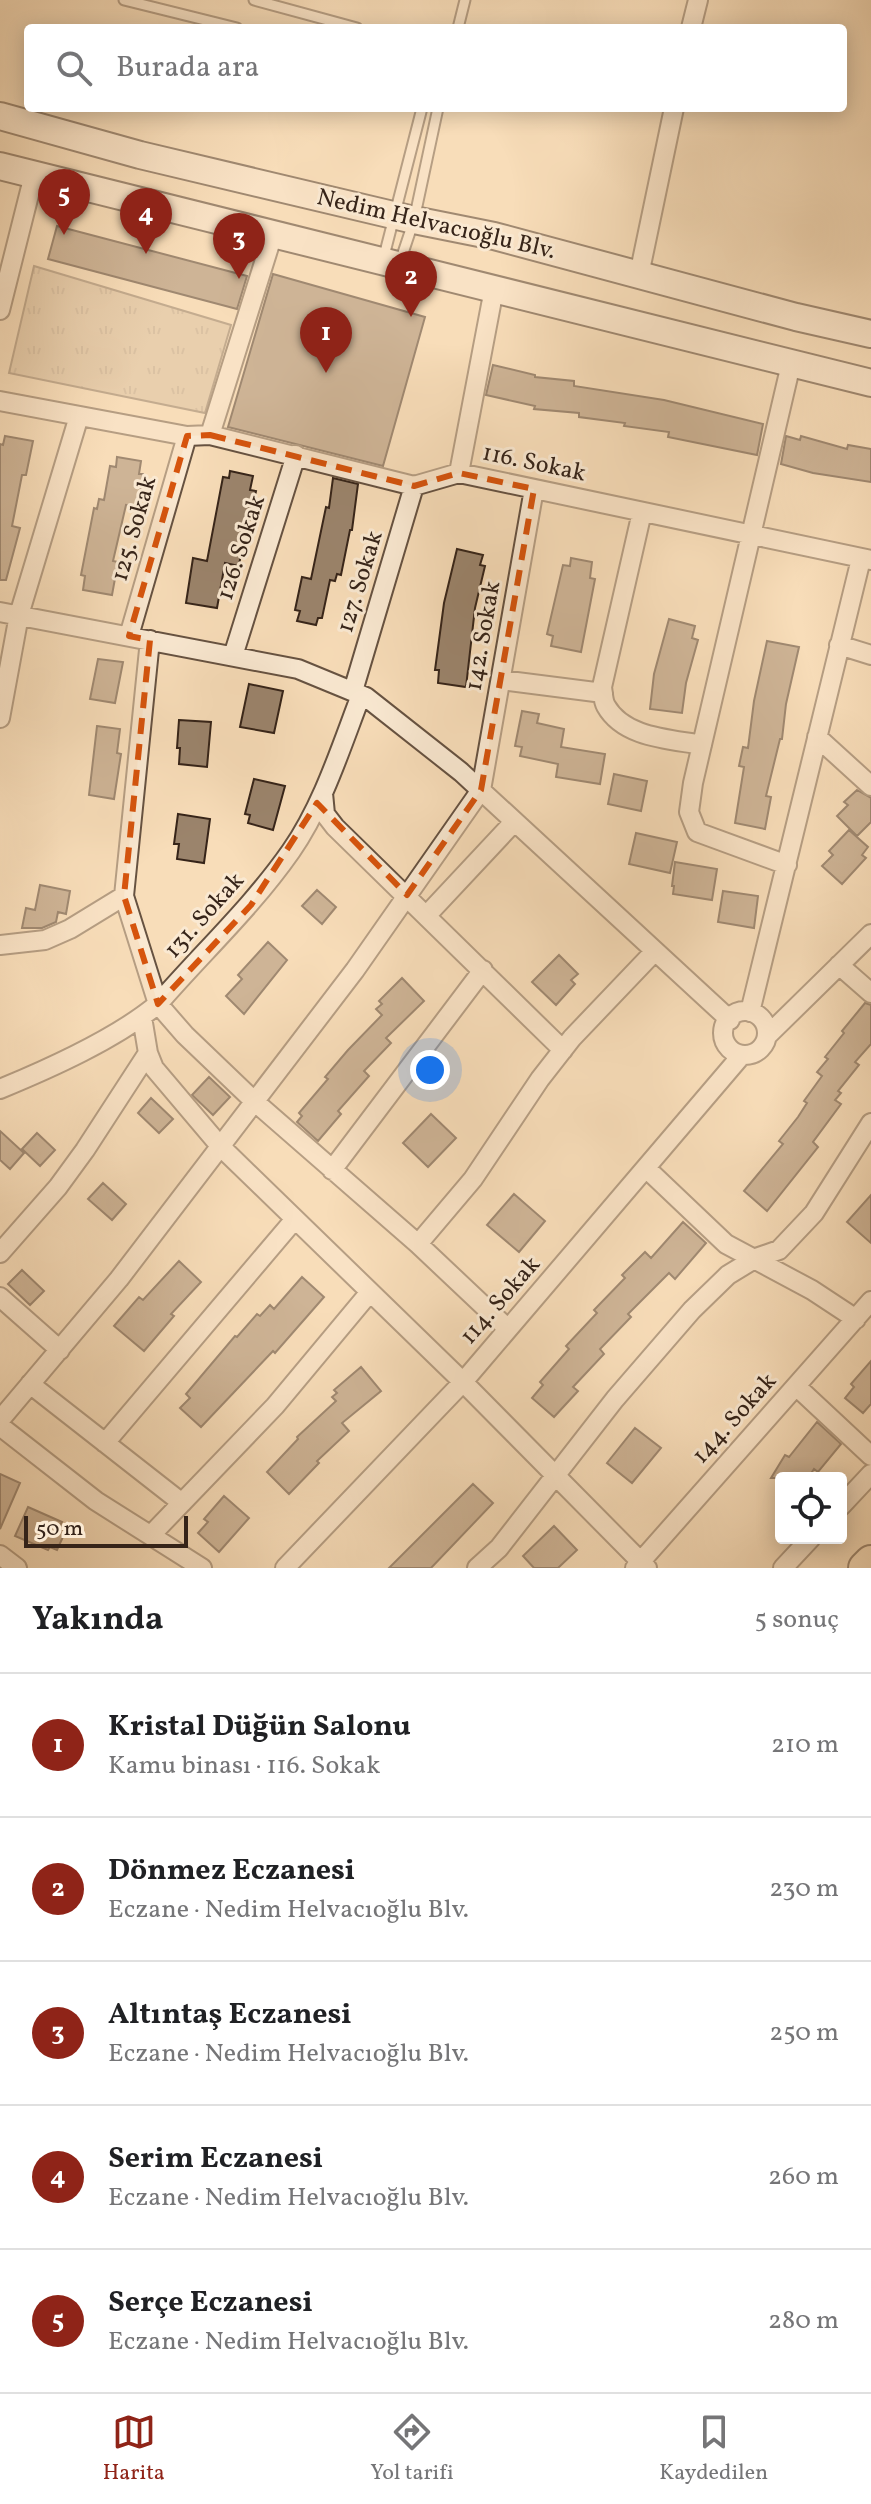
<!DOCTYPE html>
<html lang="tr">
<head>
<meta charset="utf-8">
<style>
	body { margin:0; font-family:Vollkorn,serif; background:#f6f6f6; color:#202124 }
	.controls { position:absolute; right:24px; bottom:24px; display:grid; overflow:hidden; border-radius:8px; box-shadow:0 4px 20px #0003 }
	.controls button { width:72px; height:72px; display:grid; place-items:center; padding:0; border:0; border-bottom:2px solid #e0e0e0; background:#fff; color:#202124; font:40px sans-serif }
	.scale { position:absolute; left:24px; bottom:20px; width:164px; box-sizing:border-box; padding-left:8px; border:4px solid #362419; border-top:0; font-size:22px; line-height:28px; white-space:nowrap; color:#362419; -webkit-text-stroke:6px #fae9d2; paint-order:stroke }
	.you { position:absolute; left:430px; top:1070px; width:28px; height:28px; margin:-20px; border:6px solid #fff; border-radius:50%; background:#1a73e8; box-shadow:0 0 0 12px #1a73e833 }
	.badge { display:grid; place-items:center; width:52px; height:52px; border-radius:50%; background:#8f2418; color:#fff; font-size:26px; font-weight:700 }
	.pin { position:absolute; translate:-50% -66px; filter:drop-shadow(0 2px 4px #0008) }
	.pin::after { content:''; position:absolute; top:42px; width:28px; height:24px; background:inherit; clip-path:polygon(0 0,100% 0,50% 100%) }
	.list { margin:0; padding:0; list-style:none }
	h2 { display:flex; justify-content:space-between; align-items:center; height:104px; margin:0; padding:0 32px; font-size:34px }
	h2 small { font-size:26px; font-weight:400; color:#757577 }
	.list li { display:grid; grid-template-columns:52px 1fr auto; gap:24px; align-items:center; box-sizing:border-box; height:144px; padding:0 32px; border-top:2px solid #e0e0e0 }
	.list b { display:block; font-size:30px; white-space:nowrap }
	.list p { margin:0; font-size:26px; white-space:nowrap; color:#757577 }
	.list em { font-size:26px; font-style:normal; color:#757577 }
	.icon { flex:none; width:44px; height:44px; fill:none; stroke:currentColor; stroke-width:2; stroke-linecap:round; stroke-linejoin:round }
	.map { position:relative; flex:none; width:871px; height:1568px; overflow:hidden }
	.search { position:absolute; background:#fff; box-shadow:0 4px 20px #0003; left:24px; right:24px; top:24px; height:88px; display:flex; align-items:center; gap:20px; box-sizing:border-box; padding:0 28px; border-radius:8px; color:#757577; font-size:30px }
	.sheet { height:824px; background:#fff }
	nav { display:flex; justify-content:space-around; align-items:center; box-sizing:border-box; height:112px; border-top:2px solid #e0e0e0; background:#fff; font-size:22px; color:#757577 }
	nav a { display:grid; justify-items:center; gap:4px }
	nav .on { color:#8f2418 }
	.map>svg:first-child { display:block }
</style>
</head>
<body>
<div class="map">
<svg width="871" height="1568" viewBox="0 0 871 1568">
	<defs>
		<pattern id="park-tufts" width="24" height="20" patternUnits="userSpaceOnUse" patternTransform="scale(2)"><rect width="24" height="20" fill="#d7be9e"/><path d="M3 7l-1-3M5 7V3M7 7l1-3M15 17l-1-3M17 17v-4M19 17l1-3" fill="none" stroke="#b9a388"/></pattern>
	</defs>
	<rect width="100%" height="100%" fill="#f8ddb9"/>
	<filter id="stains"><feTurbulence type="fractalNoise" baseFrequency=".0025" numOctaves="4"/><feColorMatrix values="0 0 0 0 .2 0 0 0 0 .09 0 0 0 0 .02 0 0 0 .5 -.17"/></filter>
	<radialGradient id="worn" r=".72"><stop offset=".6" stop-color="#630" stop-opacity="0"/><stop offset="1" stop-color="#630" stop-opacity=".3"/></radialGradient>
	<!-- park -->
	<path fill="url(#park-tufts)" stroke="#86715c" stroke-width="2" d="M34,266l197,59 -26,88 -196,-40z"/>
	<!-- building -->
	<path fill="#9b846c" stroke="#362419" stroke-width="2" d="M57,226l190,50 -10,33 -189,-50z
		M273,274l152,43 -42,149 -155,-39z
		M493,365l42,10v2l39,4v5l90,14 99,24 -6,31 -89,-18 1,-5 -45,-6 1,-3 -46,-6v-4l-45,-4 1,-3 -49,-11z
		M5,436l28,5 -7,34h-4l-10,51 8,2 -14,52h-6v-136l3,1z
		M786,436l14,4 1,-4 46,13 1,-4 23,4v33l-58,-9 -32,-9z
		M117,457l24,4 -2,13h4l-5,33 -12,-2 -13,56 5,1 -6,33 -29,-5 2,-14 -4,-1 13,-67 3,1 2,-10 5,1 6,-34 6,1z
		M230,471l23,5 -3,14 6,1 -6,29h-4l-7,46 -14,-3 -8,45 -31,-5 7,-45 14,3 16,-84 6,1z
		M333,478l25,6 -6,46h-2l-9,45 -4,-1 -2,7 -5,-1 -8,38h-4l-2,7 -19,-4 3,-10 -5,-1 7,-33 9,2 15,-72 3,1z
		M457,549l26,6 -3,10 5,1 -10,42 -9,79 -28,-4 1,-13h-4l9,-67z
		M571,558l21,4 -2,16 5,1 -14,73 -30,-6 2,-10 -6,-2 16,-69 7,1z
		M669,619l26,7 -3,12 6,2 -12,43 -4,30 -32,-4 4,-35z
		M767,641l32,6 -13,57 -4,35h-2l-14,57 5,1 -6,32 -30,-6 9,-56 -5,-1 4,-19 5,1 6,-47z
		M98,659l25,3 -8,41 -25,-4z
		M249,684l34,7 -9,42 -34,-6z
		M522,711l17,3 -2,9 27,6 -3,18 44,7 -5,30 -44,-7 2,-13 -38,-8 2,-9 -7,-1z
		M179,720l32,2 -4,45 -28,-3 1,-16h-3z
		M97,726l23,3 -3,24 4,1 -7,45 -25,-4z
		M614,774l33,7 -6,30 -33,-7z
		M254,779l31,7 -12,44 -25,-7 2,-8 -5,-1z
		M857,790l14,8v24l-14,14 -20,-20 11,-11 -4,-3z
		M178,814l32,5 -6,44 -27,-4 2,-15h-5z
		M849,830l19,17 -6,8 4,3 -24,26 -20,-18 11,-11 -4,-4z
		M636,833l41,9 -7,31 -41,-9z
		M675,862l42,7 -5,31 -39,-6 1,-8h-2z
		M40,885l30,6 -4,23 -8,-2 -2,10 -14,6h-20l4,-20 9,2z
		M317,890l19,17 -14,17 -20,-18z
		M723,891l35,5 -4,32 -36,-6z
		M268,942l19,18 -43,54 -18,-18 16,-17 -4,-4z
		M559,955l19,19 -7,6 4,4 -19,21 -24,-23z
		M402,978l22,23 -38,37 5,5 -27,28 5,5 -31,35 3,3 -23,27 -21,-19 5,-6 -3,-3 29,-34 -3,-2 23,-27 34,-35 -6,-6 6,-5 -3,-3z
		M865,1003l6,2v39l-16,18 4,3 -21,26 3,2 -6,7 6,4 -28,38 5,5 -51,64 -23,-20 39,-47 -4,-3 19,-24 9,-14 -3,-2 18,-25 -5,-4 11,-13 -3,-2 19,-24 -2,-2z
		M209,1077l21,20 -17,18 -21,-20z
		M151,1098l22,21 -14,14 -21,-20z
		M431,1114l25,24 -28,29 -25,-24z
		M0,1131l24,22 -14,16 -10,-9z
		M37,1133l18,17 -15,16 -18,-17z
		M103,1183l23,21 -14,16 -24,-21z
		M514,1194l31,27 -26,31 -32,-27z
		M871,1195v48l-24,-21z
		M683,1222l23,21 -31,36 -6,-6 -41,41 3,3 -31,32 4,5 -31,33 5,4 -24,26 -22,-19 11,-13 -3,-3 29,-33 -3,-3 31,-33 -3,-3 31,-32 -3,-3 23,-23 6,6z
		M179,1261l22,21 -30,32 3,2 -30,35 -30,-25 25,-29 4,3z
		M22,1270l22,21 -14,14 -22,-21z
		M302,1277l22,20 -49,56 -2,-2 -72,76 -21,-19 10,-10 -4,-4 49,-58 2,1 20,-23 3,2 10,-11 4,4z
		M871,1361v43l-8,9 -18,-15 9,-11 -3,-3z
		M361,1367l20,24 -39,32 7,8 -32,30 2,2 -30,31 -22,-22 31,-33 -1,-2 39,-36 -4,-4 5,-4 -3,-3z
		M817,1422l24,22 -23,28 -4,-3 -6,9h-37l14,-23 4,2z
		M635,1428l26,20 -29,35 -25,-20z
		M0,1474l20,9 -20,46z
		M473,1484l20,19 -62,65h-42z
		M224,1496l25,22 -30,34 -21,-19 10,-11 -4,-3z
		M28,1507l34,15 -2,3 7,3 -10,22 -7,-3 -2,3 -33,-14z
		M554,1526l23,24 -19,18h-24l-11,-12z"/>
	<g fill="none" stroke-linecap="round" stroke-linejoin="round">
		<defs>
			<path id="lane" d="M124,0l113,28
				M254,0l103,28
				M458,28l7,-28
				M383,260l39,-152
				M400,262l14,-42 24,-112"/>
			<path id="street" d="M691,28l7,-28
				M639,275l35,-167
				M0,310l34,-135
				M0,401l187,35 23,-1 204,51 45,-13 412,87
				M210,435l63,-201
				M459,473l35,-184
				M642,512l-40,175c1,6 1,14 4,19 18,32 64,33 96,39
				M0,612l298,57 68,28 95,75 269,248
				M129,636l58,-200
				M150,640l-26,256 34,108 27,31 69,66 164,143 90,85
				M839,645l32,10
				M233,656l63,-201
				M501,680l102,13
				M353,691l61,-205
				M0,718l19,-103 60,-199
				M817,737l54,49
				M323,793l2,21 10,13 228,223
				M787,865l-90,-33 -8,-20 4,-29 98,-419
				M427,915l87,-93
				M0,945l45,-5 25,-11 54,-33
				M839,965l32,28
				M723 1033a22 22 0 1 1 44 0a22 22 0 1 1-44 0Z
				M750,1012l111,-453
				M142,1017l6,36 6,15 66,78 243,236 184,186
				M767,1036l104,-102
				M0,1089c51,-21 116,-50 158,-85 44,-51 94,-97 133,-153 32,-46 50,-104 70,-156
				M647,1169l79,75 86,46 44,29
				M332,1170l151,-200
				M418,1244l55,-65 67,-100 32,-41 83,-87
				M0,1253l58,-66 27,-37 63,-97
				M0,1297l60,53
				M30,1384l152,119
				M796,1386l75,70
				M0,1420l119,-141 236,-309 126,-180 53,-301
				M0,1426l96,75 106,67
				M105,1443l190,-224
				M841,1506l30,-32
				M151,1535l124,-129 95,-114
				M0,1555l17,13
				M285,1568l178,-186 278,-326
				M477,1568l22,-20 116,-149 77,-89 36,-35 28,-17 23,-8 35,-37 57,-90
				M635,1568l236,-267
				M783,1568l28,-30"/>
			<path id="secondary" d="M0,116l140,39 274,65 80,16 302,81 75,17
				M0,166l871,217"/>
			<path id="highway" d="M865,1568l6,-6"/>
		</defs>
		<!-- lane casing -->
		<use href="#lane" stroke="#665241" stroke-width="13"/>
		<!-- street casing -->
		<use href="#street" stroke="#665241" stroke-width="22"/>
		<!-- secondary casing -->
		<use href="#secondary" stroke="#362419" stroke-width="30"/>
		<!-- highway casing -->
		<use href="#highway" stroke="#362419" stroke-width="36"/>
		<!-- lane -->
		<use href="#lane" stroke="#fae9d2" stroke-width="9"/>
		<!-- street -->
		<use href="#street" stroke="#fae9d2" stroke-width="18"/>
		<!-- secondary -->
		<use href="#secondary" stroke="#fae9d2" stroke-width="26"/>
		<!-- highway -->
		<use href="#highway" stroke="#f8ddb9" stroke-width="32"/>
	</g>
	<!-- marked area -->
	<path d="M0 0H871V1568H0ZM210,435l204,51 45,-13 75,16 -53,301 -74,105 -90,-92 -66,102 -93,99 -34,-108 26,-256 -21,-4 58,-200z" fill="#f8ddb9" fill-opacity=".55" fill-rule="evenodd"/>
	<path fill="none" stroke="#d6540d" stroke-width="6" stroke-dasharray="16 10" stroke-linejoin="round" d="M210,435l204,51 45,-13 75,16 -53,301 -74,105 -90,-92 -66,102 -93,99 -34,-108 26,-256 -21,-4 58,-200z"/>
	<g text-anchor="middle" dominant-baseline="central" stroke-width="6" stroke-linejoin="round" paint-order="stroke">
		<!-- street labels -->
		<g font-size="24" fill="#362419" stroke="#fae9d2">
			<text transform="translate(436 225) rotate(13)">Nedim Helvacıoğlu Blv.</text>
			<text transform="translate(534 464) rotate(12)">116. Sokak</text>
			<text transform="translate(135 529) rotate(-74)">125. Sokak</text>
			<text transform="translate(242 548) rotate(-72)">126. Sokak</text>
			<text transform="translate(361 582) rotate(-73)">127. Sokak</text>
			<text transform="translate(484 636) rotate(-80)">142. Sokak</text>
			<text transform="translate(205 916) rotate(-48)">131. Sokak</text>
			<text transform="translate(501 1301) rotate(-49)">114. Sokak</text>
			<text transform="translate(735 1419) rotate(-48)">144. Sokak</text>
		</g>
	</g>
	<rect width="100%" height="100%" filter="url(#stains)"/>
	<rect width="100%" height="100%" fill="url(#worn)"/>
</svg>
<div class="controls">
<button><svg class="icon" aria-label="locate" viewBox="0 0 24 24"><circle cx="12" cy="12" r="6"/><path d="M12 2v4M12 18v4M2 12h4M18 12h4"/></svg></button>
</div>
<div class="scale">50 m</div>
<div class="you"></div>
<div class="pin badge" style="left:326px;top:373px">1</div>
<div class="pin badge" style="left:411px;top:317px">2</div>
<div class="pin badge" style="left:239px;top:279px">3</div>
<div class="pin badge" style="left:146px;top:254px">4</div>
<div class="pin badge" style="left:64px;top:235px">5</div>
<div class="search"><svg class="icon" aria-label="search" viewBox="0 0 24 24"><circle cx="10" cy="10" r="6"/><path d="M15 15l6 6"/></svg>Burada ara</div>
</div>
<section class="sheet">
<h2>Yakında<small>5 sonuç</small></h2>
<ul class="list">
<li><span class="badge">1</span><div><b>Kristal Düğün Salonu</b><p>Kamu binası · 116. Sokak</p></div><em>210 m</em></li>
<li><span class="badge">2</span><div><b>Dönmez Eczanesi</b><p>Eczane · Nedim Helvacıoğlu Blv.</p></div><em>230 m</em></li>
<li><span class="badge">3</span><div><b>Altıntaş Eczanesi</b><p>Eczane · Nedim Helvacıoğlu Blv.</p></div><em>250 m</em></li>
<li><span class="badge">4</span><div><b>Serim Eczanesi</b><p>Eczane · Nedim Helvacıoğlu Blv.</p></div><em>260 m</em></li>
<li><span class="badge">5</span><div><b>Serçe Eczanesi</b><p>Eczane · Nedim Helvacıoğlu Blv.</p></div><em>280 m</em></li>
</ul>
</section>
<nav>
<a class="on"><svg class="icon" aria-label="map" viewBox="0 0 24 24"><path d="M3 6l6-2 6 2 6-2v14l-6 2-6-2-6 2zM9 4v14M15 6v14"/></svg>Harita</a>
<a><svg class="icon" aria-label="directions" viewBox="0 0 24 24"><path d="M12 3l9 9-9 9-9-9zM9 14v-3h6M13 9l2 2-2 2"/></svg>Yol tarifi</a>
<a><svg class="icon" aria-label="saved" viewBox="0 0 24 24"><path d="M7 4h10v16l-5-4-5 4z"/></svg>Kaydedilen</a>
</nav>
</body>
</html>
